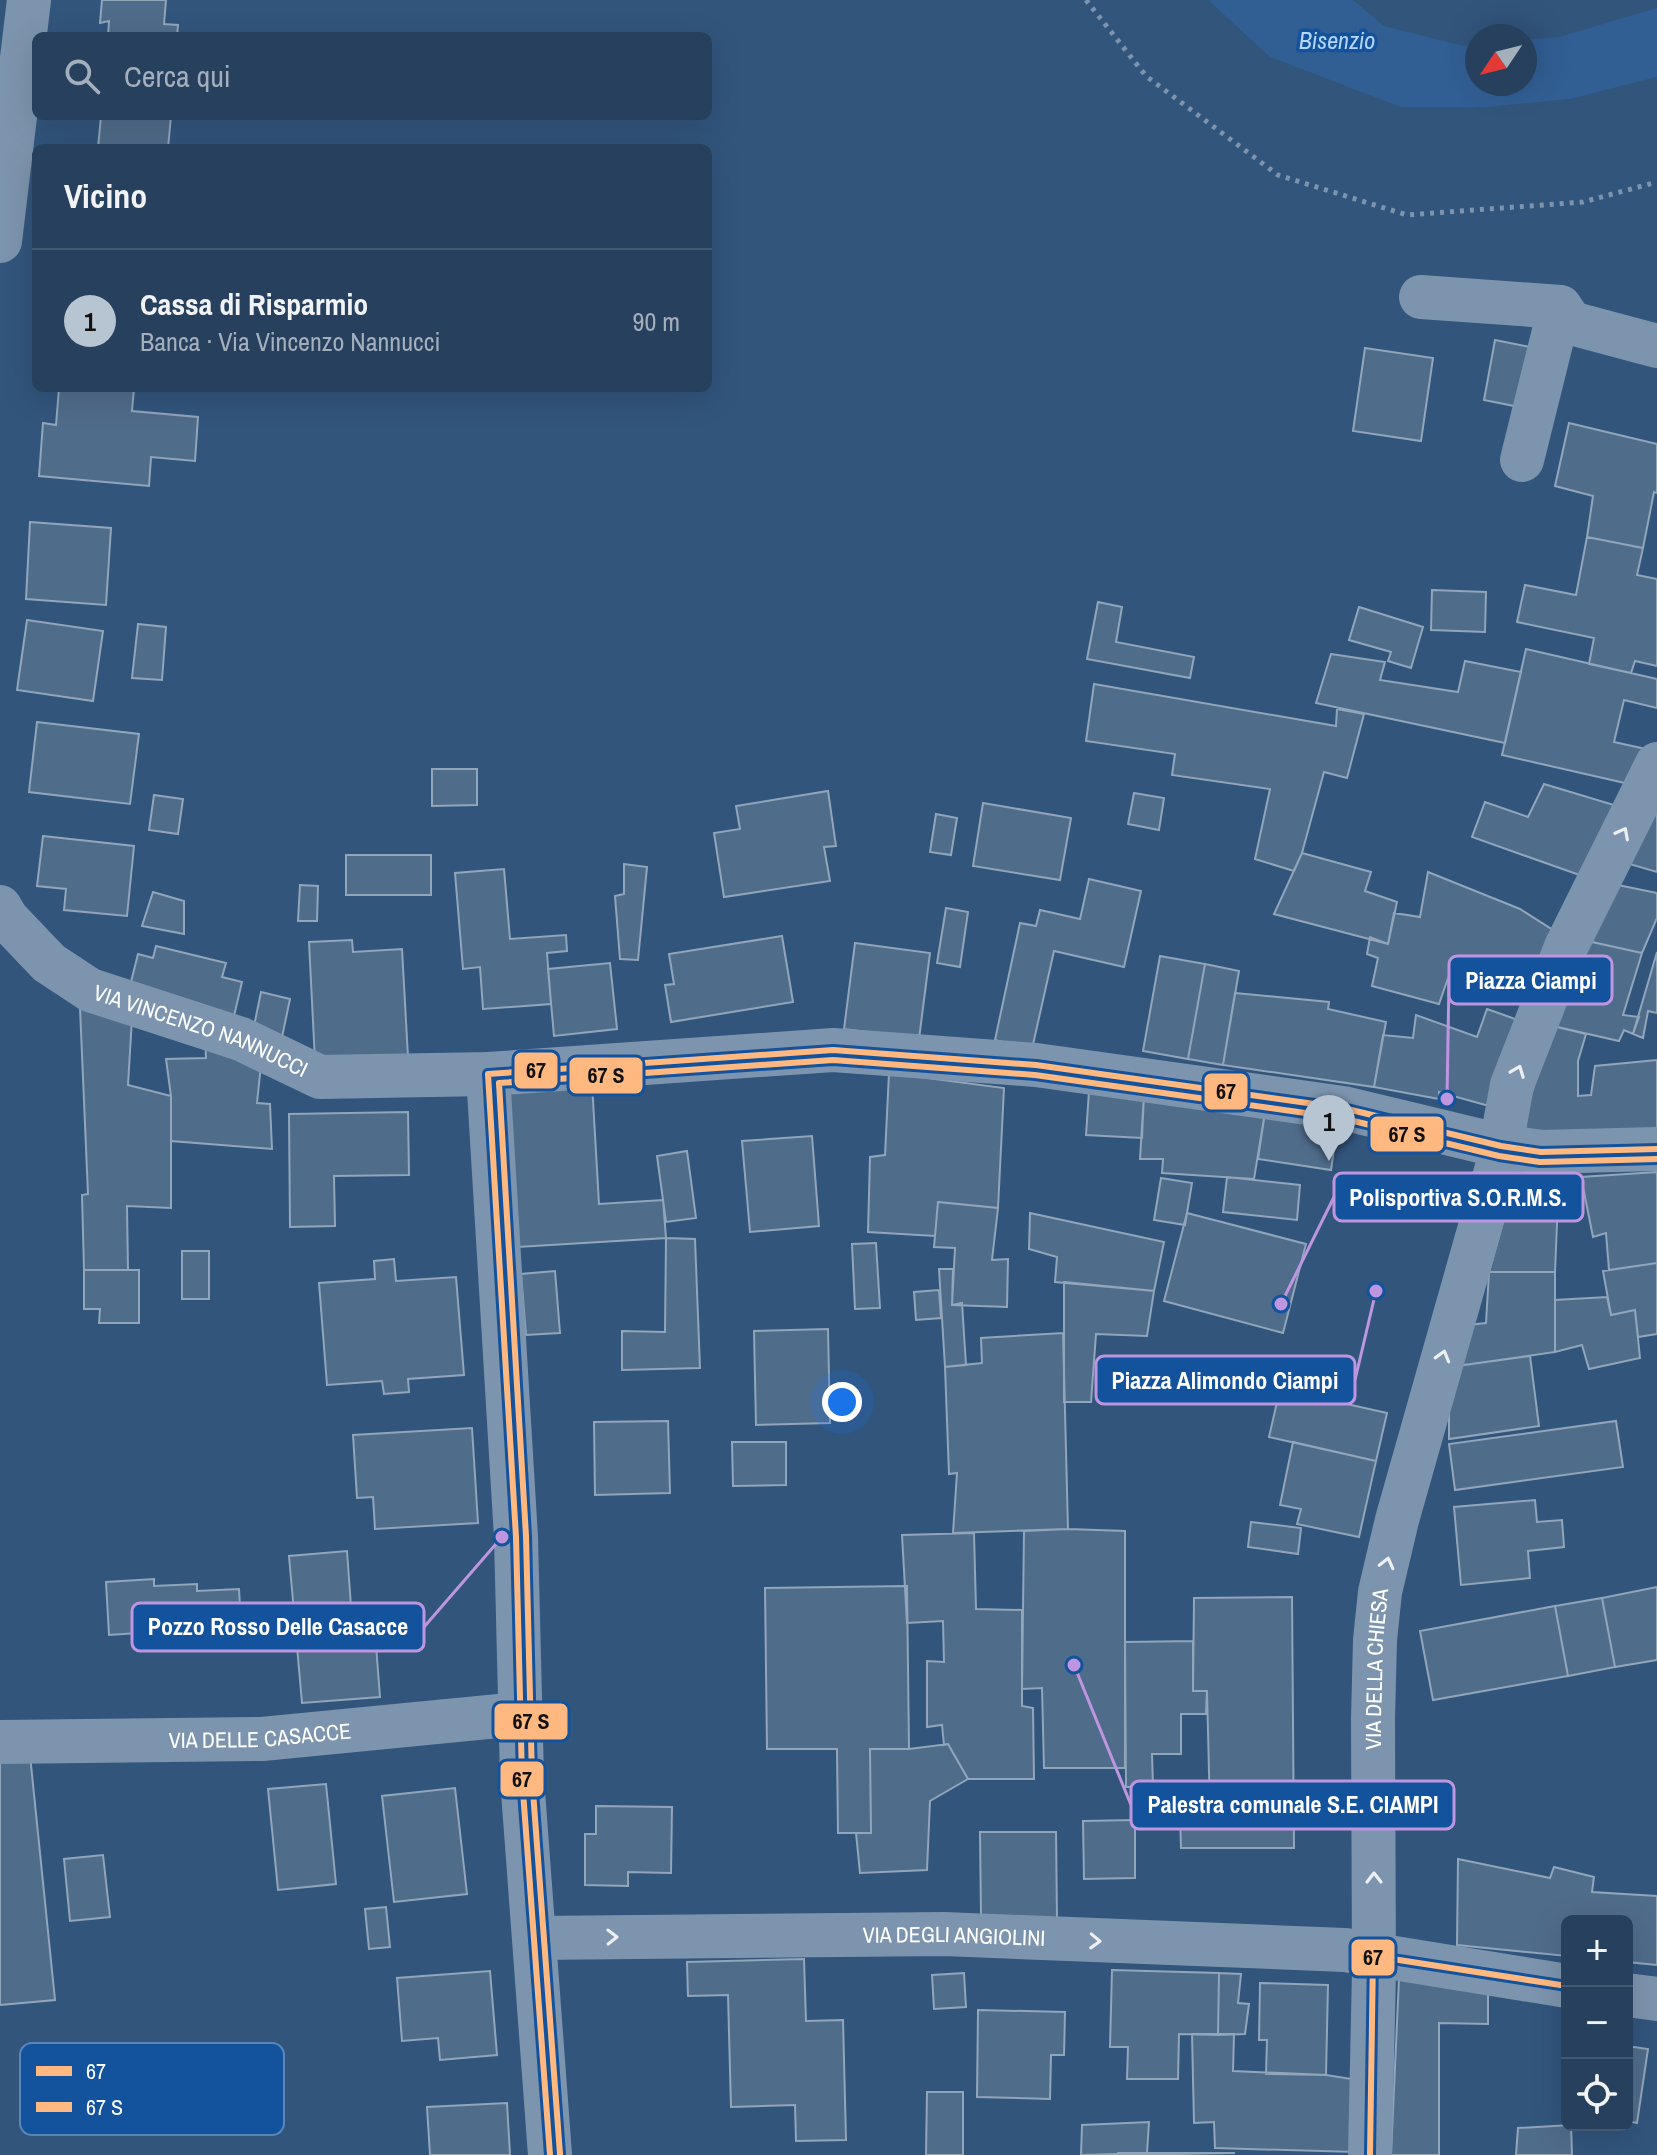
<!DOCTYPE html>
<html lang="it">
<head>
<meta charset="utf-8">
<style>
	body { margin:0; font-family:"Archivo Narrow",sans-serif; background:#2e4763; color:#f1f3f6 }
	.controls { position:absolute; right:24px; bottom:24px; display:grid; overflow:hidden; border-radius:12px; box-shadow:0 8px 32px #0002 }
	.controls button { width:72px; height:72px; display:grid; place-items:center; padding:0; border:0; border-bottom:2px solid #425972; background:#26405d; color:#f1f3f6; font:40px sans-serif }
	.compass { position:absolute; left:1465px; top:24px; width:72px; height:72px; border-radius:50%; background:#26405d; box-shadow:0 8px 32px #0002; rotate:235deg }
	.you { position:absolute; left:842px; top:1402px; width:28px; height:28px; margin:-20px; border:6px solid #fff; border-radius:50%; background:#1a73e8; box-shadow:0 0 0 12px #1a73e833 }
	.badge { display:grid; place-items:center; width:52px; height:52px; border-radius:50%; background:#b7c4d1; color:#111; font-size:26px; font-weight:700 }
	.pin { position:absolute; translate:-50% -66px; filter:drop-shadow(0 2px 4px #0008) }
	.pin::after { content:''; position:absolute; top:42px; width:28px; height:24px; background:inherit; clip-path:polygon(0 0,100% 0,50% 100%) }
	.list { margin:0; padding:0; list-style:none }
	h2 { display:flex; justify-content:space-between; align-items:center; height:104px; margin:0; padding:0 32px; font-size:34px }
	h2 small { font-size:26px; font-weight:400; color:#a4afbc }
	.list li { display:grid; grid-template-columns:52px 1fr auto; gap:24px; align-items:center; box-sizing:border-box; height:144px; padding:0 32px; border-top:2px solid #425972 }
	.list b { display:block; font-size:30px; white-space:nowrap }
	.list p { margin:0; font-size:26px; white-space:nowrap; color:#a4afbc }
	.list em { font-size:26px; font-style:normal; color:#a4afbc }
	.icon { flex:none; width:44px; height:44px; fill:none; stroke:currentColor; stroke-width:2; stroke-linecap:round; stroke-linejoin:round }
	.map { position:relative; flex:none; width:1657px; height:2155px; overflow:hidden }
	.search { position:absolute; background:#26405d; box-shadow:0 8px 32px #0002; left:32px; top:32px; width:680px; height:88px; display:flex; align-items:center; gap:20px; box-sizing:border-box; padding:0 28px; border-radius:12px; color:#a4afbc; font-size:30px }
	.panel { position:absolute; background:#26405d; box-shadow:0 8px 32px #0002; left:32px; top:144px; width:680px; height:248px; border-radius:12px }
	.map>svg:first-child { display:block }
</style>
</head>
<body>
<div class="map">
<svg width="1657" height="2155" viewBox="0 0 1657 2155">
	<rect width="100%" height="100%" fill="#32557c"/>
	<!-- water -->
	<path fill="#315e93" d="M1208,0h145l31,26 80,20 13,-1v39h48v-44l34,-3 98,-29v69l-87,22 -82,8h-87l-131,-50z"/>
	<!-- building -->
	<path fill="#506c8b" stroke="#91a5bb" stroke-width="2" d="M102,0h64l-2,24 14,1 -1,11h-69l1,-15 -9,2z
		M101,116h70l-3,32h-70z
		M1495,340l40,8 -11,60 -40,-8z
		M1365,348l68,10 -12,83 -68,-10z
		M59,388h75l-2,23 66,6 -3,44 -44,-4 -2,29 -110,-10 4,-53 13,2z
		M1569,423l88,21v49l-3,-1 -11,56 -56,-11 6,-41 -38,-10z
		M30,522l81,6 -5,77 -80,-6z
		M1587,537l56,11 -6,27 20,4v87l-22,-5 -4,12 -42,-9 5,-26 -77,-16 8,-37 51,10z
		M1432,590l54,2 -1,40 -54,-2z
		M1098,602l24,5 -6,35 78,15 -4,21 -103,-19z
		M1359,607l64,20 -12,41 -23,-7 3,-9 -42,-12z
		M27,620l76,11 -10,70 -76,-11z
		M138,624l28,3 -4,53 -30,-2z
		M1526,649l131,30v29l-33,-8 -10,42 32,7 -8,37 -136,-31z
		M1331,654l54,8 -5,18 78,12 7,-31 56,11 -16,71 -189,-40z
		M1094,684l242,42 1,-17 27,5 -17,64 -23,-6 -22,81 -8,18 -39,-12 15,-70 -98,-14 3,-21 -89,-13z
		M37,722l102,12 -9,70 -101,-12z
		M432,769h45v36l-45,1z
		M1544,784l80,24 -36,70 -116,-41 13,-35 43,15z
		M828,791l8,55 -12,1 6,34 -106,16 -10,-64 26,-4 -4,-23z
		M1134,793l30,5 -5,32 -31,-6z
		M154,795l29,4 -5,35 -29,-4z
		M983,803l88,15 -11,62 -87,-14z
		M1657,803v69l-31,-9z
		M936,814l21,4 -6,37 -21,-3z
		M43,836l91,10 -7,70 -63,-6 2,-21 -29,-3z
		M1302,853l69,19 -6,19 32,11 -9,42 -114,-30z
		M346,855h85v40h-85z
		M624,864l23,3 -9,93 -18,-1 -5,-63 9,-2z
		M504,869l6,70 56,-4 1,16 -20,2 4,51 -68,5 -3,-42 -17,2 -8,-96z
		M1428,872l92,37 36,23 -25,62 -77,-33 -15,43 -67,-18 6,-28 -11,-4 3,-17 18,7 6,-31 26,4z
		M1089,879l52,12 -17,76 -70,-16 -22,98 -37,-9 25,-117 16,3 4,-16 40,9z
		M1613,884l44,9v25l-15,35 -59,-13z
		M300,885l18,1 -1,35h-19z
		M153,892l31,9v33l-42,-8z
		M946,908l22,4 -8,55 -23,-4z
		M782,936l11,66 -122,20 -6,-37 9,-1 -5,-30z
		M352,940l1,12 49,-3 6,108 -93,4 -6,-119z
		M1583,940l59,13 -19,62 16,2 -6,17 -9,-4 -5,11 -66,-15z
		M855,943l75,10 -11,86 -75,-10z
		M156,946l70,17 -4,14 20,5 -9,38 -105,-26 10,-40 15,4z
		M1657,952v61l-9,-2 -5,27 -10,-4z
		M1160,956l45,8 -17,95 -45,-8z
		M610,963l7,66 -63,7 -6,-67z
		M1205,964l34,7 -16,94 -35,-6z
		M261,992l29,7 -8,38 -29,-6z
		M1235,993l94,9 -1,7 58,13 -12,65 -151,-22z
		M80,1008l52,10 -4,67 43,11v112l-44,-2 1,64h-44l-2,-75 6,-1z
		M1487,1009l31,11 -29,86 -50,-14v7l-65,-12 9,-52 30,3 3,-23 61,22z
		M1553,1026l33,8 -8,27v35l13,-1 4,-29 62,-6v75l-137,-5z
		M205,1040l57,15 -5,48 13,1 2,45 -101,-8v-45l-5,-37 40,-1z
		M889,1073l115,15 -6,120 -60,-6 -3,34 -67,-4 2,-75 15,-2z
		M592,1083l7,121 64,-4 3,38 -148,9 -10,-159z
		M1089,1091l55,3 -2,44 -56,-3z
		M1144,1094l121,18 -11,67 -92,-6 1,-14h-23z
		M408,1112l1,63 -75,1 1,50 -45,1 -1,-113z
		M1265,1112l73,10 -7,48 -73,-11z
		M812,1136l7,90 -69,6 -8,-91z
		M687,1151l9,67 -30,4 -9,-66z
		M1517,1172l42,4 -4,96h-66z
		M1657,1172v91l-48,7 -3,-37 -13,4 -12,-60z
		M1227,1177l73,8 -3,35 -74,-8z
		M1161,1178l31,5 -7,42 -31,-5z
		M938,1202l60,6 -6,52 16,-1 -1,48 -55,-2 3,-57 -21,-1z
		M1030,1213l134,29 -10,49 -99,-9 2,-25 -28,-8z
		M1187,1213l119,31 -23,89 -119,-32z
		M666,1238l29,1 5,129 -78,2v-39l43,1z
		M876,1243l4,65 -25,1 -3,-65z
		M182,1251h27v48h-27z
		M394,1259l2,22 60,-4 8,98 -56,4 1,13 -25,2 -2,-13 -55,4 -8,-102 56,-4 -1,-18z
		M1657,1263v71l-19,3 -3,-27 -24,5 -8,-44z
		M939,1269h14l-1,36 10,-2 4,62 -21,2z
		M84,1270h55v53h-40l1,-14h-16z
		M555,1271l5,62 -34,2 -5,-61z
		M1489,1272h66v80l-98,14 11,-41 18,-2z
		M1064,1282l90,9 -7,45 -51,-2 -5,68h-27z
		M939,1290l2,28 -25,2 -2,-28z
		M1607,1297l4,18 24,-5 5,48 -51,11 -7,-24 -27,7v-52z
		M828,1329l2,94 -74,2 -2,-94z
		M1063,1333l5,196 -115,4 4,-60 -8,1 -4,-107 37,-4 -1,-25z
		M1530,1356l9,70 -90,13v-47l8,-26z
		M1280,1389l107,24 -11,48 -107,-24z
		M668,1421l2,72 -75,2 -1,-73z
		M1616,1421l7,46 -168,23 -6,-46z
		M472,1428l6,95 -103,6 -2,-32 -16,1 -4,-63z
		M732,1442h54v43l-53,1z
		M1293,1442l83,19 -17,76 -62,-13 4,-15 -21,-4z
		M1535,1500l2,22 25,-2 2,27 -36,4 2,27 -69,7 -7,-78z
		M1251,1522l50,6 -3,26 -50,-7z
		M1068,1529l57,2v237h-81l-2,-80 -20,1 2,-158z
		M974,1533l2,76 46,1v96l11,2 1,71h-66l-20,-35 -4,1 -2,-20 -15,2v-66l17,1 -1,-41 -36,2 -5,-88z
		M347,1551l6,83 22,-2 5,65 -78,6 -13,-147z
		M154,1579v7l43,-2v7l42,-2 3,53 -44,2 -1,-7 -44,3v-8l-44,3 -3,-53z
		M907,1586l2,163h-39l1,84h-33l-1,-84h-70l-2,-161z
		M1657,1587v73l-42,7 -13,-69z
		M1292,1597l2,251h-113l-1,-35h30l-3,-122h-14l1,-93z
		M1602,1598l13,69 -47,9 -13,-70z
		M1555,1606l13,70 -135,24 -13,-69z
		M1193,1641v50h14l-1,23h-25v40h-29l1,33h-27l-1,-145z
		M948,1744l20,35 -38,22 -3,69 -67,3 -4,-40h15l-1,-84h39z
		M30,1755l25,245 -55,5v-247z
		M326,1784l10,100 -58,6 -10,-101z
		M455,1788l12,106 -73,8 -12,-106z
		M596,1806l76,1 -1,66 -43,-1v14l-43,-1v-51h11z
		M1135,1820v58l-51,1 -1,-58z
		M980,1832h76l1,87 -76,-1z
		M103,1855l7,62 -40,4 -6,-62z
		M1458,1859l92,19 4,-11 40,10 -2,15 65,4v69l-30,-3v-41h-60v35l-110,-11z
		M386,1907l4,40 -21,2 -4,-40z
		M804,1959l2,62 37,-1 3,120 -50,1 -1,-36 -64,2 -3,-112 -40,1 -1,-34z
		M1112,1970l107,3 -1,62 -39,-1 -1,45h-51l1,-32h-18z
		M490,1971l7,84 -57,5 -2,-22 -36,3 -5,-63z
		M964,1973l2,34 -32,2 -2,-34z
		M1219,1973l22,1 -3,29 11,1 -4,30 -27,1z
		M1399,1979l89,9v36l-49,-1v132h-48z
		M1260,1983l68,2 -2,90 -60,-1 1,-34h-8z
		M978,2010l87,2 -1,43h-13l-1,44 -73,-2z
		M1192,2034h42l-1,37 93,4 32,5 -3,72 -140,-4 -1,-26 -20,1z
		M1627,2046l21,3 -11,74 -10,-2z
		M927,2092h36v63h-37z
		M507,2103l3,52h-80l-3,-48z
		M1149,2122l-2,31 -66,2 1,-30z
		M1571,2125l1,30h-56l2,-27z
		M1118,2153h117l-117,2z"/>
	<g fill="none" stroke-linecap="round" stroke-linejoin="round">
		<!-- path -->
		<path stroke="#7d94ae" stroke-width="5" stroke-dasharray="4 6" stroke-linecap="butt" d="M1086,0l60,76 132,99 129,40 176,-13 74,-20"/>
		<!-- minor -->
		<g stroke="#7d94ae" stroke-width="44">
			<path d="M0,241l29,-241"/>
			<path d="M1421,297l139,10 11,16 86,23"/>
			<path d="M1522,460l38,-153"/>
			<path id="s1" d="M0,907l7,12 42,44 41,27 151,49 79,38 168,-3 345,-24 203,15 307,43 158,38 40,6 116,-3"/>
			<path d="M488,1074l28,463 6,241 28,377"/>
			<path id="s2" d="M0,1742l262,-3 257,-25"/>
			<path id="s3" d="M534,1938l410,-4 401,16 222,36"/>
			<path d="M1627,1995l30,4"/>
			<path id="s4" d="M1370,2155l4,-184 -1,-252 2,-79 5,-48 17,-72 100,-353 15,-82 54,-138 91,-183"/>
		</g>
		<defs>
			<path id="bus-1" d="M550,2155l-28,-377 -6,-241 -28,-463 345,-24 203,15 307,43 158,38 40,6 116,-3
				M1370,2155l3,-199 194,30"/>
			<path id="bus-2" d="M560,2154l-28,-376 -6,-242 -27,-453 334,-23 202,15 306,43 158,38 41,6 117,-3"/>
		</defs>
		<!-- bus-1 casing -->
		<use href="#bus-1" stroke="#13529c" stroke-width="12"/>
		<!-- bus-2 casing -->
		<use href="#bus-2" stroke="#13529c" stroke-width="12"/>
		<!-- bus-1 -->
		<use href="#bus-1" stroke="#ffb980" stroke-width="6"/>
		<!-- bus-2 -->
		<use href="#bus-2" stroke="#ffb980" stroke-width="6"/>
	</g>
	<!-- one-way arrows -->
	<defs><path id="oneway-chevron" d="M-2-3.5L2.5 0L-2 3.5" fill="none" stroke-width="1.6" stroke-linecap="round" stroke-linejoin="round" transform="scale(2)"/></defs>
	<g stroke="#eceff3">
		<use href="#oneway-chevron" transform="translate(1623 833) rotate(-62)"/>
		<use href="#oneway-chevron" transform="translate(1518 1071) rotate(-69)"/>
		<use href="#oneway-chevron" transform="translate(1443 1356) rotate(-74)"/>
		<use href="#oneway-chevron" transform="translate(1387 1563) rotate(-76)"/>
		<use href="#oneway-chevron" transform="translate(1374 1878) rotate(-90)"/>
		<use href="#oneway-chevron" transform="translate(612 1937) rotate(-1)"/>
		<use href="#oneway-chevron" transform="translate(1095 1941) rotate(2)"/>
	</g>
	<g text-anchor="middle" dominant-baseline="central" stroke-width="7" stroke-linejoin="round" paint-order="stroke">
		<!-- street labels -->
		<g font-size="22" fill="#fff" stroke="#13529c">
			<text stroke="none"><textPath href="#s1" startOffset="242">VIA VINCENZO NANNUCCI</textPath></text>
			<text stroke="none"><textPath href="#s4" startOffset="486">VIA DELLA CHIESA</textPath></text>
			<text stroke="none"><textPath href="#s2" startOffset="260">VIA DELLE CASACCE</textPath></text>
			<text stroke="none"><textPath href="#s3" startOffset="420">VIA DEGLI ANGIOLINI</textPath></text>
		</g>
		<!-- water labels -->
		<g font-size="24" font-style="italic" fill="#b5d6fa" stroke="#13529c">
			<text x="1337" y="40">Bisenzio</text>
		</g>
	</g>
	<!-- legend -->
	<rect x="20" y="2043" width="264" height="92" rx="12" fill="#13529c" stroke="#5a86ba" stroke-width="2"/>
	<rect x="36" y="2066" width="36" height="10" fill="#ffb980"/>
	<rect x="36" y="2102" width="36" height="10" fill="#ffb980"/>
	<g font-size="22" fill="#fff">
		<text x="86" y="2079">67</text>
		<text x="86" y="2115">67 S</text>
	</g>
	<!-- callouts -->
	<path fill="none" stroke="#bd96df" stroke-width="3" d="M1447 1099L1449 980M1281 1304L1334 1197M1376 1291L1355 1380M502 1537L424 1627M1074 1665L1131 1805"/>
	<g fill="#bd96df" stroke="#13529c" stroke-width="3">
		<circle cx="1447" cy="1099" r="8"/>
		<circle cx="1281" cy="1304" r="8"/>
		<circle cx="1376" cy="1291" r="8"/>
		<circle cx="502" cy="1537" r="8"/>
		<circle cx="1074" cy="1665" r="8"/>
	</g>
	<g fill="#13529c" stroke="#bd96df" stroke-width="3">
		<rect x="1449" y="956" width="163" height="48" rx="8"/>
		<rect x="1334" y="1173" width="249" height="48" rx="8"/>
		<rect x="1096" y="1356" width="259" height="48" rx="8"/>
		<rect x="132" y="1603" width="292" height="48" rx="8"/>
		<rect x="1131" y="1781" width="323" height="48" rx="8"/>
	</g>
	<g font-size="24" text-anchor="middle" font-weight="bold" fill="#fff">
		<text x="1531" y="989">Piazza Ciampi</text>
		<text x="1458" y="1206">Polisportiva S.O.R.M.S.</text>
		<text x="1225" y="1389">Piazza Alimondo Ciampi</text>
		<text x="278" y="1635">Pozzo Rosso Delle Casacce</text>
		<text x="1293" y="1813">Palestra comunale S.E. CIAMPI</text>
	</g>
	<g stroke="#13529c" stroke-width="3">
		<rect x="513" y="1051" width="46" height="39" rx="8" fill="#ffb980"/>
		<rect x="568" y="1056" width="76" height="39" rx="8" fill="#ffb980"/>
		<rect x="1203" y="1072" width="46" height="39" rx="8" fill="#ffb980"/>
		<rect x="1369" y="1115" width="76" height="38" rx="8" fill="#ffb980"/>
		<rect x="493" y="1702" width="76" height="39" rx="8" fill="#ffb980"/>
		<rect x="499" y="1760" width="46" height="38" rx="8" fill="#ffb980"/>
		<rect x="1350" y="1938" width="46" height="39" rx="8" fill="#ffb980"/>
	</g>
	<g font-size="22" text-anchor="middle" font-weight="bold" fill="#111">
		<text x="536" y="1078">67</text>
		<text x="606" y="1083">67 S</text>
		<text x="1226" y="1099">67</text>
		<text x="1407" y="1142">67 S</text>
		<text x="531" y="1729">67 S</text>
		<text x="522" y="1787">67</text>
		<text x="1373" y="1965">67</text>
	</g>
</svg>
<div class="controls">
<button>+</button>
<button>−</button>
<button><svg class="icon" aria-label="locate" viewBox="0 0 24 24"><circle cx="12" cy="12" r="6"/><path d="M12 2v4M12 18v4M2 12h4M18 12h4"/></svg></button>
</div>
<svg class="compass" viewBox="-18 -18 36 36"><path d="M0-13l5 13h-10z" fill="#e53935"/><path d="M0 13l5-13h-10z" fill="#a4afbc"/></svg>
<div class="you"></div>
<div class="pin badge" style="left:1329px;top:1161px">1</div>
<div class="search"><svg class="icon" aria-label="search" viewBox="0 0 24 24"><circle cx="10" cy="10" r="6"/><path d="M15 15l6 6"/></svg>Cerca qui</div>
<section class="panel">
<h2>Vicino<small></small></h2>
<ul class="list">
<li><span class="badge">1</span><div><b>Cassa di Risparmio</b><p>Banca · Via Vincenzo Nannucci</p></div><em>90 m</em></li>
</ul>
</section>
</div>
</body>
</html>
